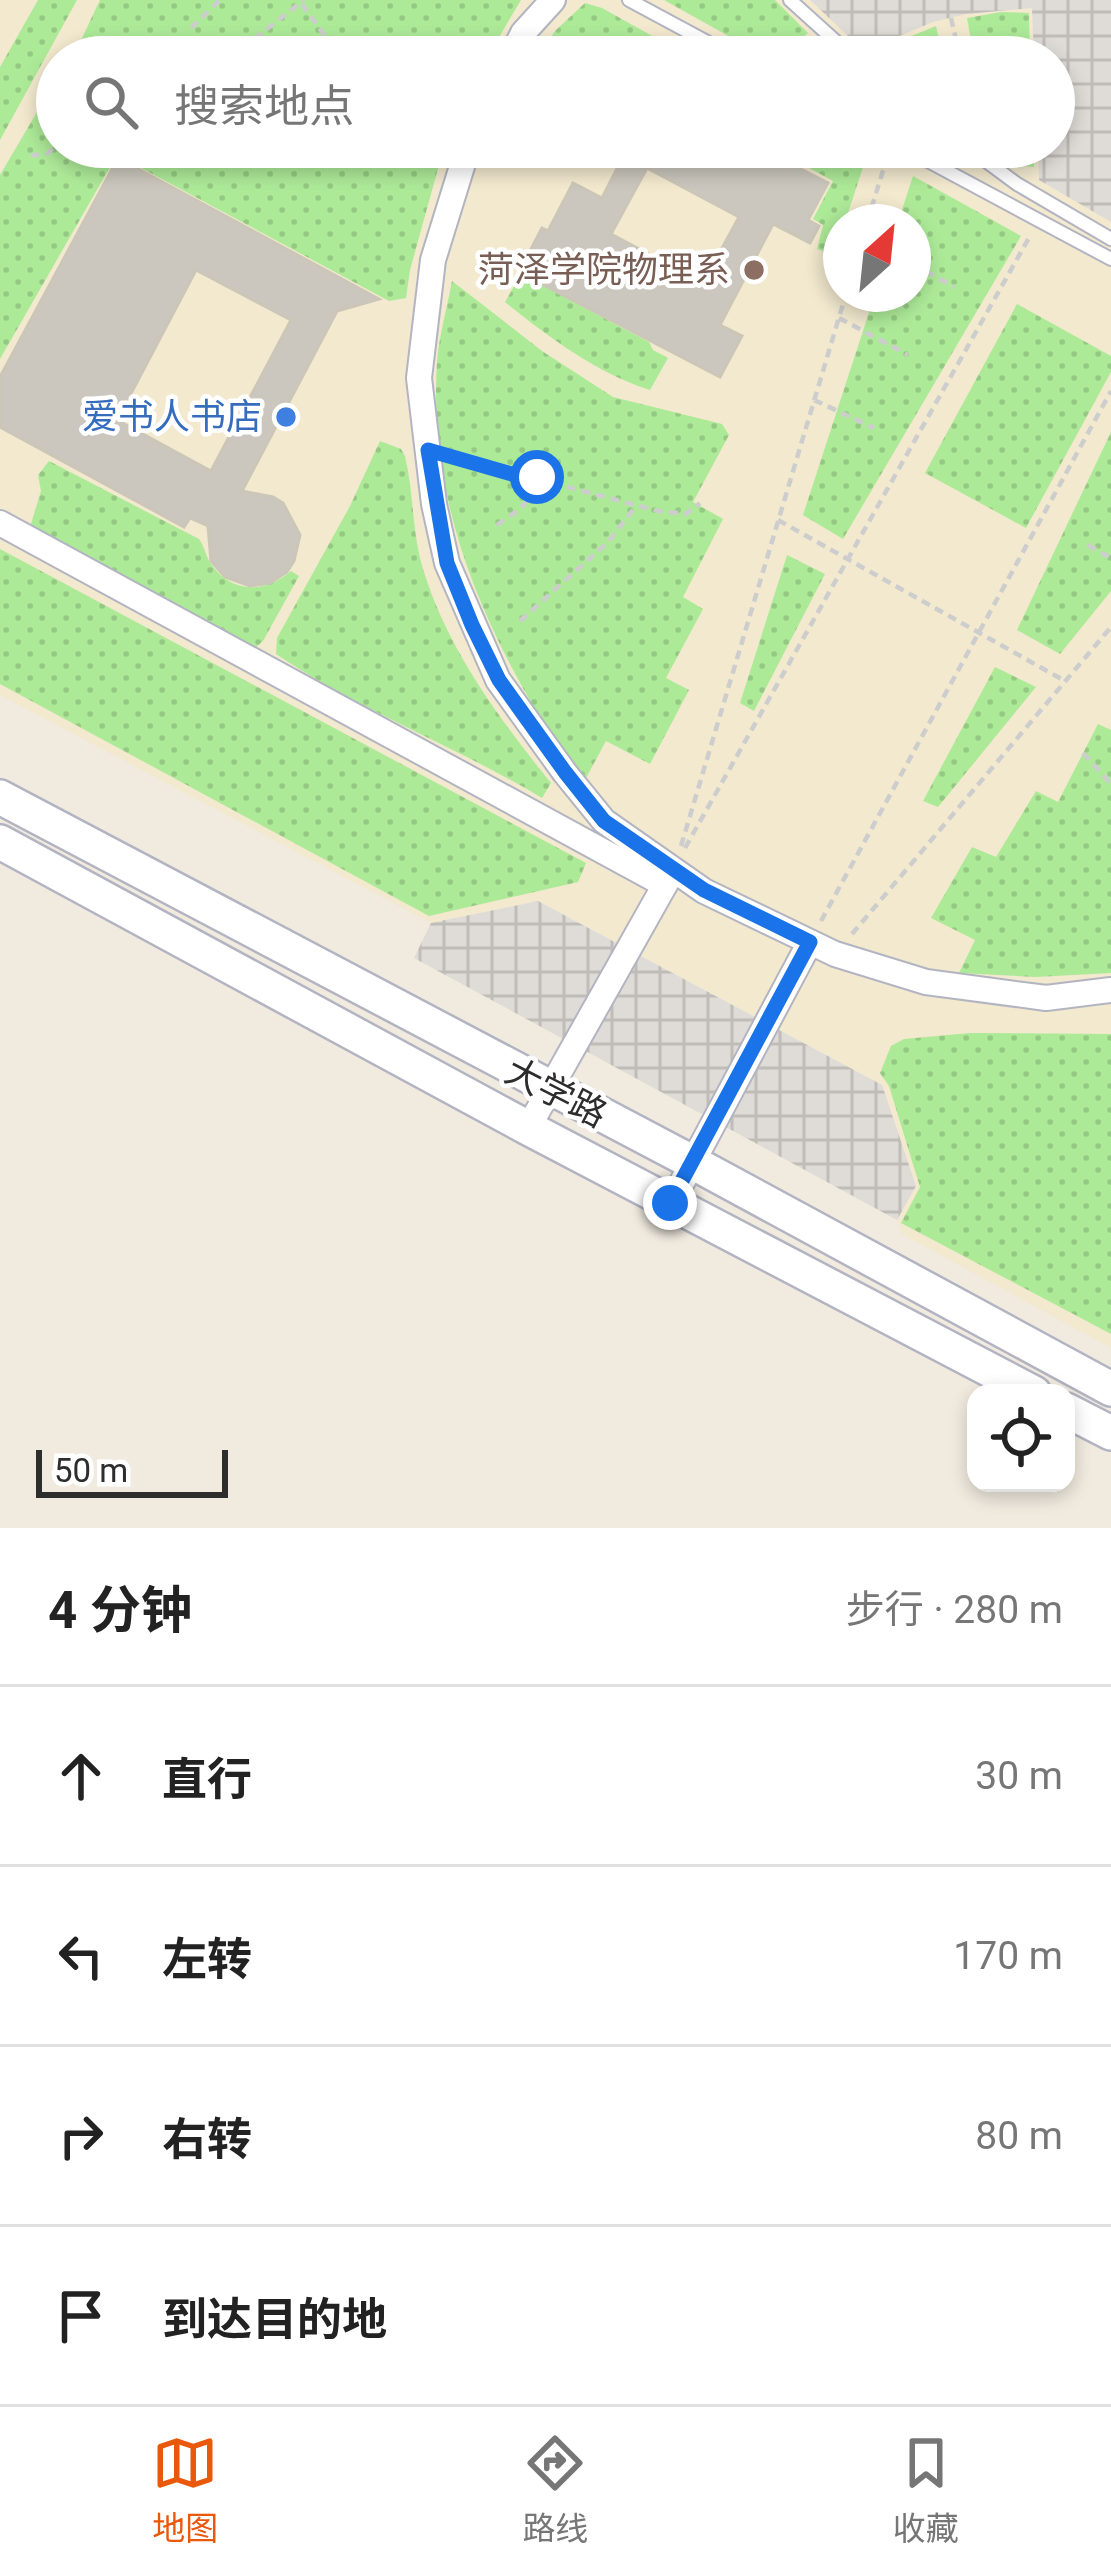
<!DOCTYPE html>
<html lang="zh">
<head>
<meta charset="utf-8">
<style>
	body { margin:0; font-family:Roboto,"Noto Sans SC",sans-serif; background:#f2f2f2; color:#222 }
	.controls { position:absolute; right:36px; bottom:36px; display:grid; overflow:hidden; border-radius:24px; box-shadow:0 6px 18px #0003 }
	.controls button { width:108px; height:108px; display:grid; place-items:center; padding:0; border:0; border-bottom:3px solid #e0e0e0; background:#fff; color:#222; font:60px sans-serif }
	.compass { position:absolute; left:823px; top:204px; width:108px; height:108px; border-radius:50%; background:#fff; box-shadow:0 6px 18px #0003; rotate:27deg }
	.scale { position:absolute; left:36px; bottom:30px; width:192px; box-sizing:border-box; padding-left:12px; border:6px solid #2d2d2d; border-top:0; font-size:33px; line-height:42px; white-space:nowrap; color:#2d2d2d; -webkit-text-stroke:9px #fff; paint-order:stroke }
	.stop { position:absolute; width:36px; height:36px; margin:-27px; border:9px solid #1a73e8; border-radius:50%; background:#fff }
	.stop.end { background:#1a73e8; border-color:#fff; box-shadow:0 3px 12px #0008 }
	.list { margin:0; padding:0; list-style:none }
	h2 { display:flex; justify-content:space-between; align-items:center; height:156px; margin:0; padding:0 48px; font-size:51px }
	h2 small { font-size:39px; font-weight:400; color:#767676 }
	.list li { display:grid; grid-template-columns:78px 1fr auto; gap:36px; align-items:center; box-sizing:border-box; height:180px; padding:0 48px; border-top:3px solid #e0e0e0 }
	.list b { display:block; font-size:45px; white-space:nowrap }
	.list em { font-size:39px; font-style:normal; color:#767676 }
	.icon { flex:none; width:66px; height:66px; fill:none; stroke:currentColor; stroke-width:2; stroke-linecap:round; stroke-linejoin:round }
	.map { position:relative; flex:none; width:1111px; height:1528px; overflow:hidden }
	.search { position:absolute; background:#fff; box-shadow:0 6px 18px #0003; left:36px; right:36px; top:36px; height:132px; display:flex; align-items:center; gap:30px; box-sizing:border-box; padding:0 42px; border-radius:66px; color:#767676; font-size:45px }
	.sheet { height:876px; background:#fff }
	nav { display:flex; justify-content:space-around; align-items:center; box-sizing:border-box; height:168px; border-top:3px solid #e0e0e0; background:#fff; font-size:33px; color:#767676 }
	nav a { display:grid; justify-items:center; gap:6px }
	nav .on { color:#ea580c }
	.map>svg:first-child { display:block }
</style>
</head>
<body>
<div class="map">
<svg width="1111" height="1528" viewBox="0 0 1111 1528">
	<defs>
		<pattern id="grass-dots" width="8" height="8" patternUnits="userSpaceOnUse" patternTransform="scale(3)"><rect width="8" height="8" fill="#adea98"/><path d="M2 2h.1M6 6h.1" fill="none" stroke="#95c983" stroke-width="1.8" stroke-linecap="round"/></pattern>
		<pattern id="plaza-grid" width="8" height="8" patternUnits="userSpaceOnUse" patternTransform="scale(3)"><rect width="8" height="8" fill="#dfdcd7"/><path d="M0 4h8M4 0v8" fill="none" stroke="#c0bdb9"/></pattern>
	</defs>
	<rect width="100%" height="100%" fill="#f0eadf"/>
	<!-- education -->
	<path fill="#f2e9ce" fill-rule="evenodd" d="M0,0h1111v1348l-209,-114 -5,-14 18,-34 -33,-101 -343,-184 -108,22 -431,-228zM57,57h997v90h-997zM841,222h72v72h-72z"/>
	<!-- grass -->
	<path fill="url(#grass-dots)" d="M38,0h39l-77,140v-73z
		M100,0h421l-34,57h-414z
		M664,0h111l33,33 -28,24h-14z
		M585,3l17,5 88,49h-154l20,-27z
		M1001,12l28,1 1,39 -56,5 -7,-39z
		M936,26l7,31 -75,-3z
		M57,78v69h387l-34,123 -4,28 -17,3 -272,-146 -117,204v-184z
		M771,147h84l12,8 -20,61 -20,37 -10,-4 6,-24 -10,-6 20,-38z
		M993,147h41v20l-20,-2z
		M913,176l108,60 -178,303 -40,-24 72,-221h38v-72h-15z
		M521,274l128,68 4,8 15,8 -18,32c-55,-18 -100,-52 -145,-88z
		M452,281l90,70 71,46 109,27 7,11 -36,67 30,17 -40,78 20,12 -37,69 23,12 -39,74 -44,-23 -20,37 -6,1c-85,-124 -153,-262 -143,-417 2,-26 10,-54 15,-81z
		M1017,304l94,52v16l-85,156 -101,-55z
		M1111,432v159l-51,63 -43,-24z
		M380,441l21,8 4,7c8,33 7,68 15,102 22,84 77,158 131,225l-9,15c-85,-51 -185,-89 -266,-144l1,-16 73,-132z
		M49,461l150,78c6,8 6,17 13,26 20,29 54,28 79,6l8,5 -36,65 -8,7 -8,-3 -217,-118 11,-36 -3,-16z
		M0,549l586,314 -8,19 -149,34 -429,-232z
		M787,555l38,19 -71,137 -14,-8z
		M995,667l41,20 -98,120 -15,-6z
		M1098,724l13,6v243l-75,4 -77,-4 16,-33 -44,-22 41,-71 24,10 40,-66 22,11z
		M970,1033l141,1v300l-210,-111 19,-36 -31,-101 -9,-13 11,-27 13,-7z"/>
	<!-- plaza -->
	<path fill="url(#plaza-grid)" d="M810,0h301v222l-72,-42 -1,-33h16v-90h-20l-2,-49 -66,6 -33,8 -69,29z
		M538,901l344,184 34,101 -19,34 -483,-262 17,-35z"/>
	<!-- building -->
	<path fill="#cbc7be" stroke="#ccc6b8" stroke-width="3" fill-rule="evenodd" d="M613,147h149l24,13 -3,5 6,4 2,-5 37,19 -20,37 11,6 -9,17 -37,-19 -53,101 22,11 -22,41 -201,-105 23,-44 6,3 25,-48 29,15 23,-45zM647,168l92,49 -36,66 -92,-49z
		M118,158l261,141 -42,12 -95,180 31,6 10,6 17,32 -6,26 -7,11 -17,11 -20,3 -25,-9 -14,-16 -3,-35 -18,-8 -6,9 -184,-100v-50zM196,270l95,50 -80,151 -94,-51z"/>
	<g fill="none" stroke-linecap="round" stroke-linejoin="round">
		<defs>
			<path id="lane" d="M629,0l106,57
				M790,0l63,57
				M902,147l209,112
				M967,147l50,37 94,55"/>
			<path id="street" d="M511,57l12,-24 30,-33
				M468,147l-35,113 -14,118 15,126 13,59 51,117 67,93 39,48 100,70 131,63 91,28 120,16 65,-8
				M0,523l665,362
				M528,1128l143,-254
				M671,1203l139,-261"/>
			<path id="secondary" d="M0,797l690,364 421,228
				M0,842l528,286 506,265
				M1066,1410l45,23"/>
		</defs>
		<!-- lane casing -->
		<use href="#lane" stroke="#b3b4c2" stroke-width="16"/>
		<!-- street casing -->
		<use href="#street" stroke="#b3b4c2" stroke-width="28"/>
		<!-- secondary casing -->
		<use href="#secondary" stroke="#b3b4c2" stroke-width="38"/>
		<!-- path -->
		<path stroke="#cdcdcd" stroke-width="4.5" stroke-dasharray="9 6" stroke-linecap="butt" d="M302,4l38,53
			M951,18l9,39
			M191,28l29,-28
			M231,57l73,-57
			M31,155h15l11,-11
			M867,222l20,-64
			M913,264l41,23
			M839,318l69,37
			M814,400l60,28
			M451,456l207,55 28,3 14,-11
			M778,520l287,161
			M497,525l23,-16 26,-30
			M1088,545l23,13
			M520,621l88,-79 28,-36
			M1083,753l28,31
			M681,846l165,-552
			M685,848l345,-612
			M821,921l290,-530
			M852,934l259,-307"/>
		<!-- lane -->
		<use href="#lane" stroke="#fff" stroke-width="12"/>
		<!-- street -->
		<use href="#street" stroke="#fff" stroke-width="24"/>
		<!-- secondary -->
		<use href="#secondary" stroke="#fff" stroke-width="33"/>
	</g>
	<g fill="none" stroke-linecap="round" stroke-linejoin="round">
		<!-- route -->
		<path stroke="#1a73e8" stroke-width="15" d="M537,477l-22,-2 -87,-25 19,113 25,62 27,55 66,92 39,49 100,69 106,52 -140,261"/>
	</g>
	<!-- markers -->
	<circle fill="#8d6e63" stroke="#fff" stroke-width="4.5" cx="754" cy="270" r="12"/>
	<circle fill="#3f7fe0" stroke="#fff" stroke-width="4.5" cx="286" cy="417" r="12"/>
	<g text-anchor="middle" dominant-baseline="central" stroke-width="9" stroke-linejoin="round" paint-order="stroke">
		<!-- education labels -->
		<g font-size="36" fill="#785e54" stroke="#fff" text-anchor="end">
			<text x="730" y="270">菏泽学院物理系</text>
		</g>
		<!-- shop labels -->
		<g font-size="36" fill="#366cbe" stroke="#fff" text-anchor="end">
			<text x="262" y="417">爱书人书店</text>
		</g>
		<!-- street labels -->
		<g font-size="36" fill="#2d2d2d" stroke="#fff">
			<text transform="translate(556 1093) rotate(27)">大学路</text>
		</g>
	</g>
</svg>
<div class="controls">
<button><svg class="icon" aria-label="locate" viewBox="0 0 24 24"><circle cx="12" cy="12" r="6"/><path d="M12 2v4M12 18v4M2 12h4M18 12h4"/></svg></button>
</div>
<svg class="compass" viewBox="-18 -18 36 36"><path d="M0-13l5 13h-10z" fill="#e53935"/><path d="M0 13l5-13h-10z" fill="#767676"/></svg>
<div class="scale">50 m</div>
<div class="stop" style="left:537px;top:477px"></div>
<div class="stop end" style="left:670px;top:1203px"></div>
<div class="search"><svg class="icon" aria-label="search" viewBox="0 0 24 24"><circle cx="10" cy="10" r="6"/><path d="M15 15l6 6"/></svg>搜索地点</div>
</div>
<section class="sheet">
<h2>4 分钟<small>步行 · 280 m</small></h2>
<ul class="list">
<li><svg class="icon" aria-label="ahead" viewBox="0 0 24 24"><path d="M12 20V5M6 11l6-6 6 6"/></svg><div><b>直行</b></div><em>30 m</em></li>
<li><svg class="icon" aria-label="left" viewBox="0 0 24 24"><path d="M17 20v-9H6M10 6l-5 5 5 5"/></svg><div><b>左转</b></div><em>170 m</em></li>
<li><svg class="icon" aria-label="right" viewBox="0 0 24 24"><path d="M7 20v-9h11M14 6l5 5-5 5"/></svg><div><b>右转</b></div><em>80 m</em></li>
<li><svg class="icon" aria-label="arrive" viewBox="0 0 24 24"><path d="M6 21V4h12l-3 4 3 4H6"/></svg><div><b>到达目的地</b></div></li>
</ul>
</section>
<nav>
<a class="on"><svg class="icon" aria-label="map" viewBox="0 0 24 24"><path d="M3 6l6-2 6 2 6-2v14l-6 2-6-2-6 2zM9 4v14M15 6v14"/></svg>地图</a>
<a><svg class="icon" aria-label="directions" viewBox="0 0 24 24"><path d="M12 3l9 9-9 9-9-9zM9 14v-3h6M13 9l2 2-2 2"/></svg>路线</a>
<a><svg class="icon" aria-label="saved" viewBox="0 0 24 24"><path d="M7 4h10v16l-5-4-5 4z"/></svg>收藏</a>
</nav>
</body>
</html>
